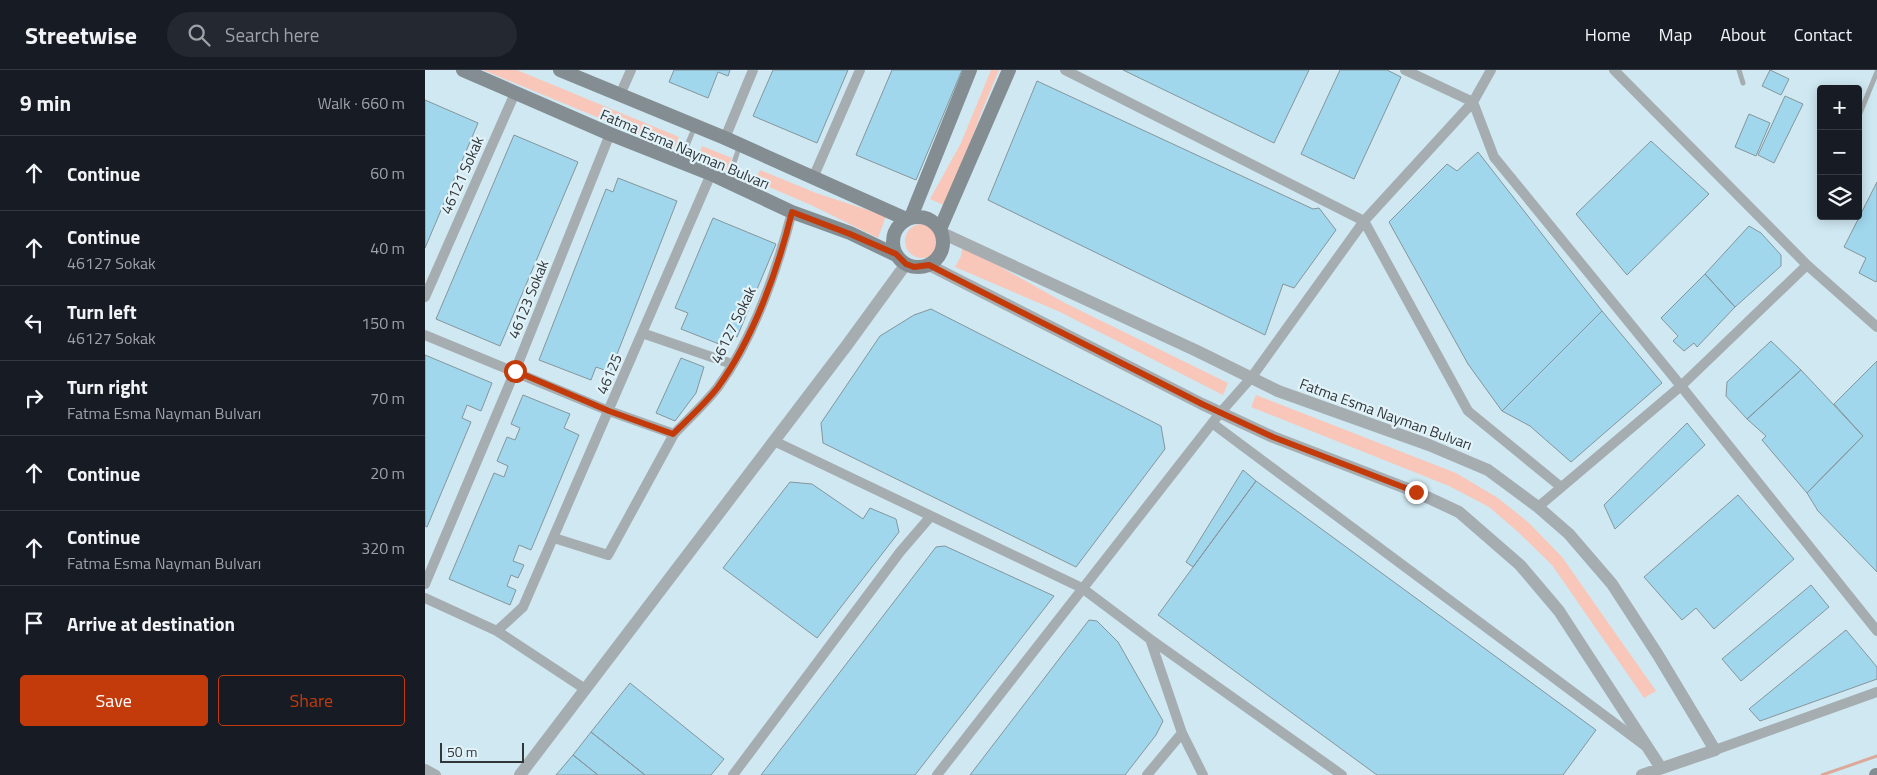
<!DOCTYPE html>
<html lang="en">
<head>
<meta charset="utf-8">
<style>
	body { margin:0; font-family:"Titillium Web",sans-serif; background:#242831; color:#f1f3f6 }
	.controls { position:absolute; right:15px; top:15px; display:grid; overflow:hidden; border-radius:5px; box-shadow:0 2px 12px #0003 }
	.controls button { width:45px; height:45px; display:grid; place-items:center; padding:0; border:0; border-bottom:1px solid #363941; background:#171b24; color:#f1f3f6; font:25px sans-serif }
	.scale { position:absolute; left:15px; bottom:12px; width:84px; box-sizing:border-box; padding-left:5px; border:2px solid #303639; border-top:0; font-size:14px; line-height:18px; white-space:nowrap; color:#303639; -webkit-text-stroke:4px #e1f2f8; paint-order:stroke }
	.stop { position:absolute; width:15px; height:15px; margin:-11px; border:4px solid #c33b0b; border-radius:50%; background:#fff }
	.stop.end { background:#c33b0b; border-color:#fff; box-shadow:0 1px 5px #0008 }
	.list { margin:0; padding:0; list-style:none }
	h2 { display:flex; justify-content:space-between; align-items:center; height:65px; margin:0; padding:0 20px; font-size:21px }
	h2 small { font-size:16px; font-weight:400; color:#9ea1a6 }
	.list li { display:grid; grid-template-columns:32px 1fr auto; gap:15px; align-items:center; box-sizing:border-box; height:75px; padding:0 20px; border-top:1px solid #363941 }
	.list b { display:block; font-size:19px; white-space:nowrap }
	.list p { margin:0; font-size:16px; white-space:nowrap; color:#9ea1a6 }
	.list em { font-size:16px; font-style:normal; color:#9ea1a6 }
	.actions { display:flex; gap:10px; padding:15px 20px }
	.actions a { flex:1; padding:11px 0; border:1px solid #c33b0b; border-radius:5px; text-align:center; font-size:18px; color:#c33b0b }
	.actions .main { background:#c33b0b; color:#fff }
	.icon { flex:none; width:28px; height:28px; fill:none; stroke:currentColor; stroke-width:2; stroke-linecap:round; stroke-linejoin:round }
	.map { position:relative; flex:none; width:1452px; height:705px; overflow:hidden }
	header { display:flex; align-items:center; gap:30px; box-sizing:border-box; height:70px; padding:0 25px; background:#171b24; border-bottom:1px solid #363941 }
	header strong { font-size:24px }
	nav { display:flex; gap:28px; margin-inline-start:auto; font-size:18px }
	.search { width:350px; height:45px; background:#242831; display:flex; align-items:center; gap:12px; box-sizing:border-box; padding:0 18px; border-radius:28px; color:#9ea1a6; font-size:19px }
	main { display:flex }
	aside { flex:1; background:#171b24 }
	.map>svg:first-child { display:block }
</style>
</head>
<body>
<header>
<strong>Streetwise</strong>
<div class="search"><svg class="icon" aria-label="search" viewBox="0 0 24 24"><circle cx="10" cy="10" r="6"/><path d="M15 15l6 6"/></svg>Search here</div>
<nav><a>Home</a><a>Map</a><a>About</a><a>Contact</a></nav>
</header>
<main>
<aside>
<h2>9 min<small>Walk · 660 m</small></h2>
<ul class="list">
<li><svg class="icon" aria-label="ahead" viewBox="0 0 24 24"><path d="M12 20V5M6 11l6-6 6 6"/></svg><div><b>Continue</b></div><em>60 m</em></li>
<li><svg class="icon" aria-label="ahead" viewBox="0 0 24 24"><path d="M12 20V5M6 11l6-6 6 6"/></svg><div><b>Continue</b><p>46127 Sokak</p></div><em>40 m</em></li>
<li><svg class="icon" aria-label="left" viewBox="0 0 24 24"><path d="M17 20v-9H6M10 6l-5 5 5 5"/></svg><div><b>Turn left</b><p>46127 Sokak</p></div><em>150 m</em></li>
<li><svg class="icon" aria-label="right" viewBox="0 0 24 24"><path d="M7 20v-9h11M14 6l5 5-5 5"/></svg><div><b>Turn right</b><p>Fatma Esma Nayman Bulvarı</p></div><em>70 m</em></li>
<li><svg class="icon" aria-label="ahead" viewBox="0 0 24 24"><path d="M12 20V5M6 11l6-6 6 6"/></svg><div><b>Continue</b></div><em>20 m</em></li>
<li><svg class="icon" aria-label="ahead" viewBox="0 0 24 24"><path d="M12 20V5M6 11l6-6 6 6"/></svg><div><b>Continue</b><p>Fatma Esma Nayman Bulvarı</p></div><em>320 m</em></li>
<li><svg class="icon" aria-label="arrive" viewBox="0 0 24 24"><path d="M6 21V4h12l-3 4 3 4H6"/></svg><div><b>Arrive at destination</b></div></li>
</ul>
<div class="actions"><a class="main">Save</a><a>Share</a></div>
</aside>
<div class="map">
<svg width="1452" height="705" viewBox="0 0 1452 705">
	<rect width="100%" height="100%" fill="#e1f2f8"/>
	<!-- built -->
	<path fill="#cfe8f2" fill-rule="evenodd" d="M0,0h1452v705h-1452zM1396,19h37v127h-37z"/>
	<!-- green -->
	<path fill="#f9c7b9" d="M58,0h34l162,67 -5,12z
		M566,0h8l-18,43 -33,94 -18,-8 31,-56z
		M277,76l30,12 -5,12 -29,-12z
		M335,100l56,23 70,23 -8,22 -67,-33 -56,-24z
		M480 171a17 17 0 1 1 34 0a17 17 0 1 1-34 0Z
		M538,176l102,57 163,80 -5,12 -163,-83 -105,-45 6,-11z
		M831,325l200,78 42,25 31,25 33,34 94,134 -12,7 -92,-133 -34,-33 -29,-25 -40,-21 -198,-79z"/>
	<g fill="none" stroke-linecap="round" stroke-linejoin="round">
		<!-- stream -->
		<path stroke="#dba899" stroke-width="3" d="M1397,705l55,-19"/>
	</g>
	<!-- building -->
	<path fill="#a0d7ed" stroke="#86959b" d="M249,0h56l-2,6 -10,-4 -10,26 -39,-16z
		M348,0h75l-31,73 -64,-27z
		M467,0h70l-46,110 -60,-25z
		M698,0h186l-35,73z
		M915,0h47l14,7 -47,102 -53,-25z
		M1345,0l19,9 -8,16 -19,-9z
		M612,11l276,128 6,-1 17,22 -42,58 -11,-4 -18,51 -277,-135z
		M1360,26l18,8 -29,59 -16,-8z
		M0,30l53,23 -53,125z
		M1324,44l21,9 -14,33 -21,-9z
		M89,65l64,27 -78,184 -64,-27z
		M1226,71l58,53 -82,81 -51,-61z
		M1053,82l124,159 -100,100 -34,-47 -79,-142 58,-58 10,7z
		M193,108l59,23 -67,171 -14,-5 -5,13 -52,-20 67,-171 7,3z
		M1452,112v98l-1,2 -17,-9 7,-15 -22,-11z
		M288,148l63,26 -39,93 -13,-6 -5,13 -38,-15 7,-16 -13,-5z
		M1324,156l12,7 20,22v11l-46,41 -30,-33z
		M1280,204l30,33 -38,40 -3,-4 -10,8 -11,-10 5,-5 -17,-18z
		M506,239l230,117 4,23 -89,118 -253,-124 -2,-20 59,-87 34,-21z
		M1177,241l60,72 -91,79 -41,-36 -28,-15z
		M1346,271l30,29 -54,49 -21,-23 1,-14z
		M0,285l67,28 -11,28 -14,-6 -5,13 9,4 -44,105 -2,-1z
		M256,288l23,9 -8,26 -21,28 -19,-8z
		M1452,291v211l-59,-61 -11,-18 56,-57 -29,-32z
		M1376,300l62,66 -56,57 -45,-53 4,-4 -19,-17z
		M98,325l47,19 -6,14 15,7 -48,115 -12,-5 -6,16 11,4 -6,13 -7,-3 -4,11 9,4 -6,15 -61,-26 45,-106 10,4 4,-11 -11,-5 10,-24 8,3 5,-12 -9,-4z
		M1262,353l18,22 -90,84 -11,-24z
		M818,400l13,11 -63,86 -7,-5z
		M831,411l340,249 -33,45h-186l-219,-160z
		M365,412l22,2 51,35 7,-11 26,11 3,13 -82,106 -94,-70z
		M1313,425l56,64 -80,70 -18,-21 -14,12 -38,-43z
		M520,476l109,50 -139,179h-154l175,-228z
		M1386,515l18,22 -88,74 -19,-22z
		M664,550l8,1 21,21 45,79 -7,14 -31,40h-155z
		M1421,560l31,37v12l-117,42 -11,-12z
		M205,613l94,76 -13,16h-66l-54,-43z
		M166,662l54,43h-47l-25,-20z
		M148,685l25,20h-42z"/>
	<g fill="none" stroke-linecap="round" stroke-linejoin="round">
		<!-- service -->
		<path stroke="#a6adb0" stroke-width="5" d="M1314,0l4,13
			M1433,48l19,-46
			M256,90l14,-34
			M303,110l12,-35"/>
		<!-- minor -->
		<path stroke="#a6adb0" stroke-width="10" d="M640,0l299,151 104,190 93,76
			M980,0l68,32 21,55 187,229 196,245
			M195,25l11,-25
			M300,68l28,-68
			M388,108l47,-108
			M1382,195l70,62
			M0,227l90,-204
			M217,263l90,31
			M0,265l184,76 65,23c14,-15 31,-30 44,-47 35,-48 59,-117 74,-175
			M787,353l432,322
			M349,371l308,147 68,51 32,94 -35,42
			M1113,437l143,-121 126,-121 -193,-195
			M129,468l54,17 66,-121
			M0,514l90,-213 95,-237
			M0,528l72,33 88,58
			M72,561l26,-24 188,-433
			M725,569l192,136
			M757,663l21,42
			M1290,680l162,-58
			M0,699l11,6
			M308,705l167,-223 31,-36
			M512,705l283,-362 31,-35 113,-157 109,-119 18,-32"/>
		<!-- tertiary -->
		<path stroke="#a6adb0" stroke-width="12" d="M517,163l255,118 81,40 151,54 59,25 50,37 31,27 43,50 46,71 57,95 -73,25
			M504,195l273,139 71,33 143,55 43,20 61,53 39,46 102,157
			M95,705l327,-430 59,-81"/>
		<!-- secondary -->
		<path stroke="#838d92" stroke-width="14" d="M38,0l147,64 101,40 81,38 58,21 46,22
			M135,0l165,68 181,81
			M468 172a25 25 0 1 1 50 0a25 25 0 1 1-50 0Z
			M486,147l59,-147
			M515,159l69,-159
			M1451,705h1"/>
	</g>
	<g fill="none" stroke-linecap="round" stroke-linejoin="round">
		<!-- route -->
		<path stroke="#c33b0b" stroke-width="6" d="M90,301l94,40 64,23c15,-15 32,-30 45,-47 35,-48 60,-117 74,-175l58,22 46,20 10,10 8,3 15,-2 273,139 71,33 143,55"/>
	</g>
	<g text-anchor="middle" dominant-baseline="central" stroke-width="4.5" stroke-linejoin="round" paint-order="stroke">
		<!-- street labels -->
		<g font-size="15" fill="#303639" stroke="#e1f2f8">
			<text transform="translate(260 79) rotate(23)">Fatma Esma Nayman Bulvarı</text>
			<text transform="translate(37 105) rotate(-66)">46121 Sokak</text>
			<text transform="translate(103 229) rotate(-68)">46123 Sokak</text>
			<text transform="translate(308 255) rotate(-64)">46127 Sokak</text>
			<text transform="translate(184 304) rotate(-67)">46125</text>
			<text transform="translate(961 344) rotate(20)">Fatma Esma Nayman Bulvarı</text>
		</g>
	</g>
</svg>
<div class="controls">
<button>+</button>
<button>−</button>
<button><svg class="icon" aria-label="layers" viewBox="0 0 24 24"><path d="M12 4l9 5-9 5-9-5zM3 14l9 5 9-5"/></svg></button>
</div>
<div class="scale">50 m</div>
<div class="stop" style="left:90px;top:301px"></div>
<div class="stop end" style="left:991px;top:422px"></div>
</div>
</main>
</body>
</html>
